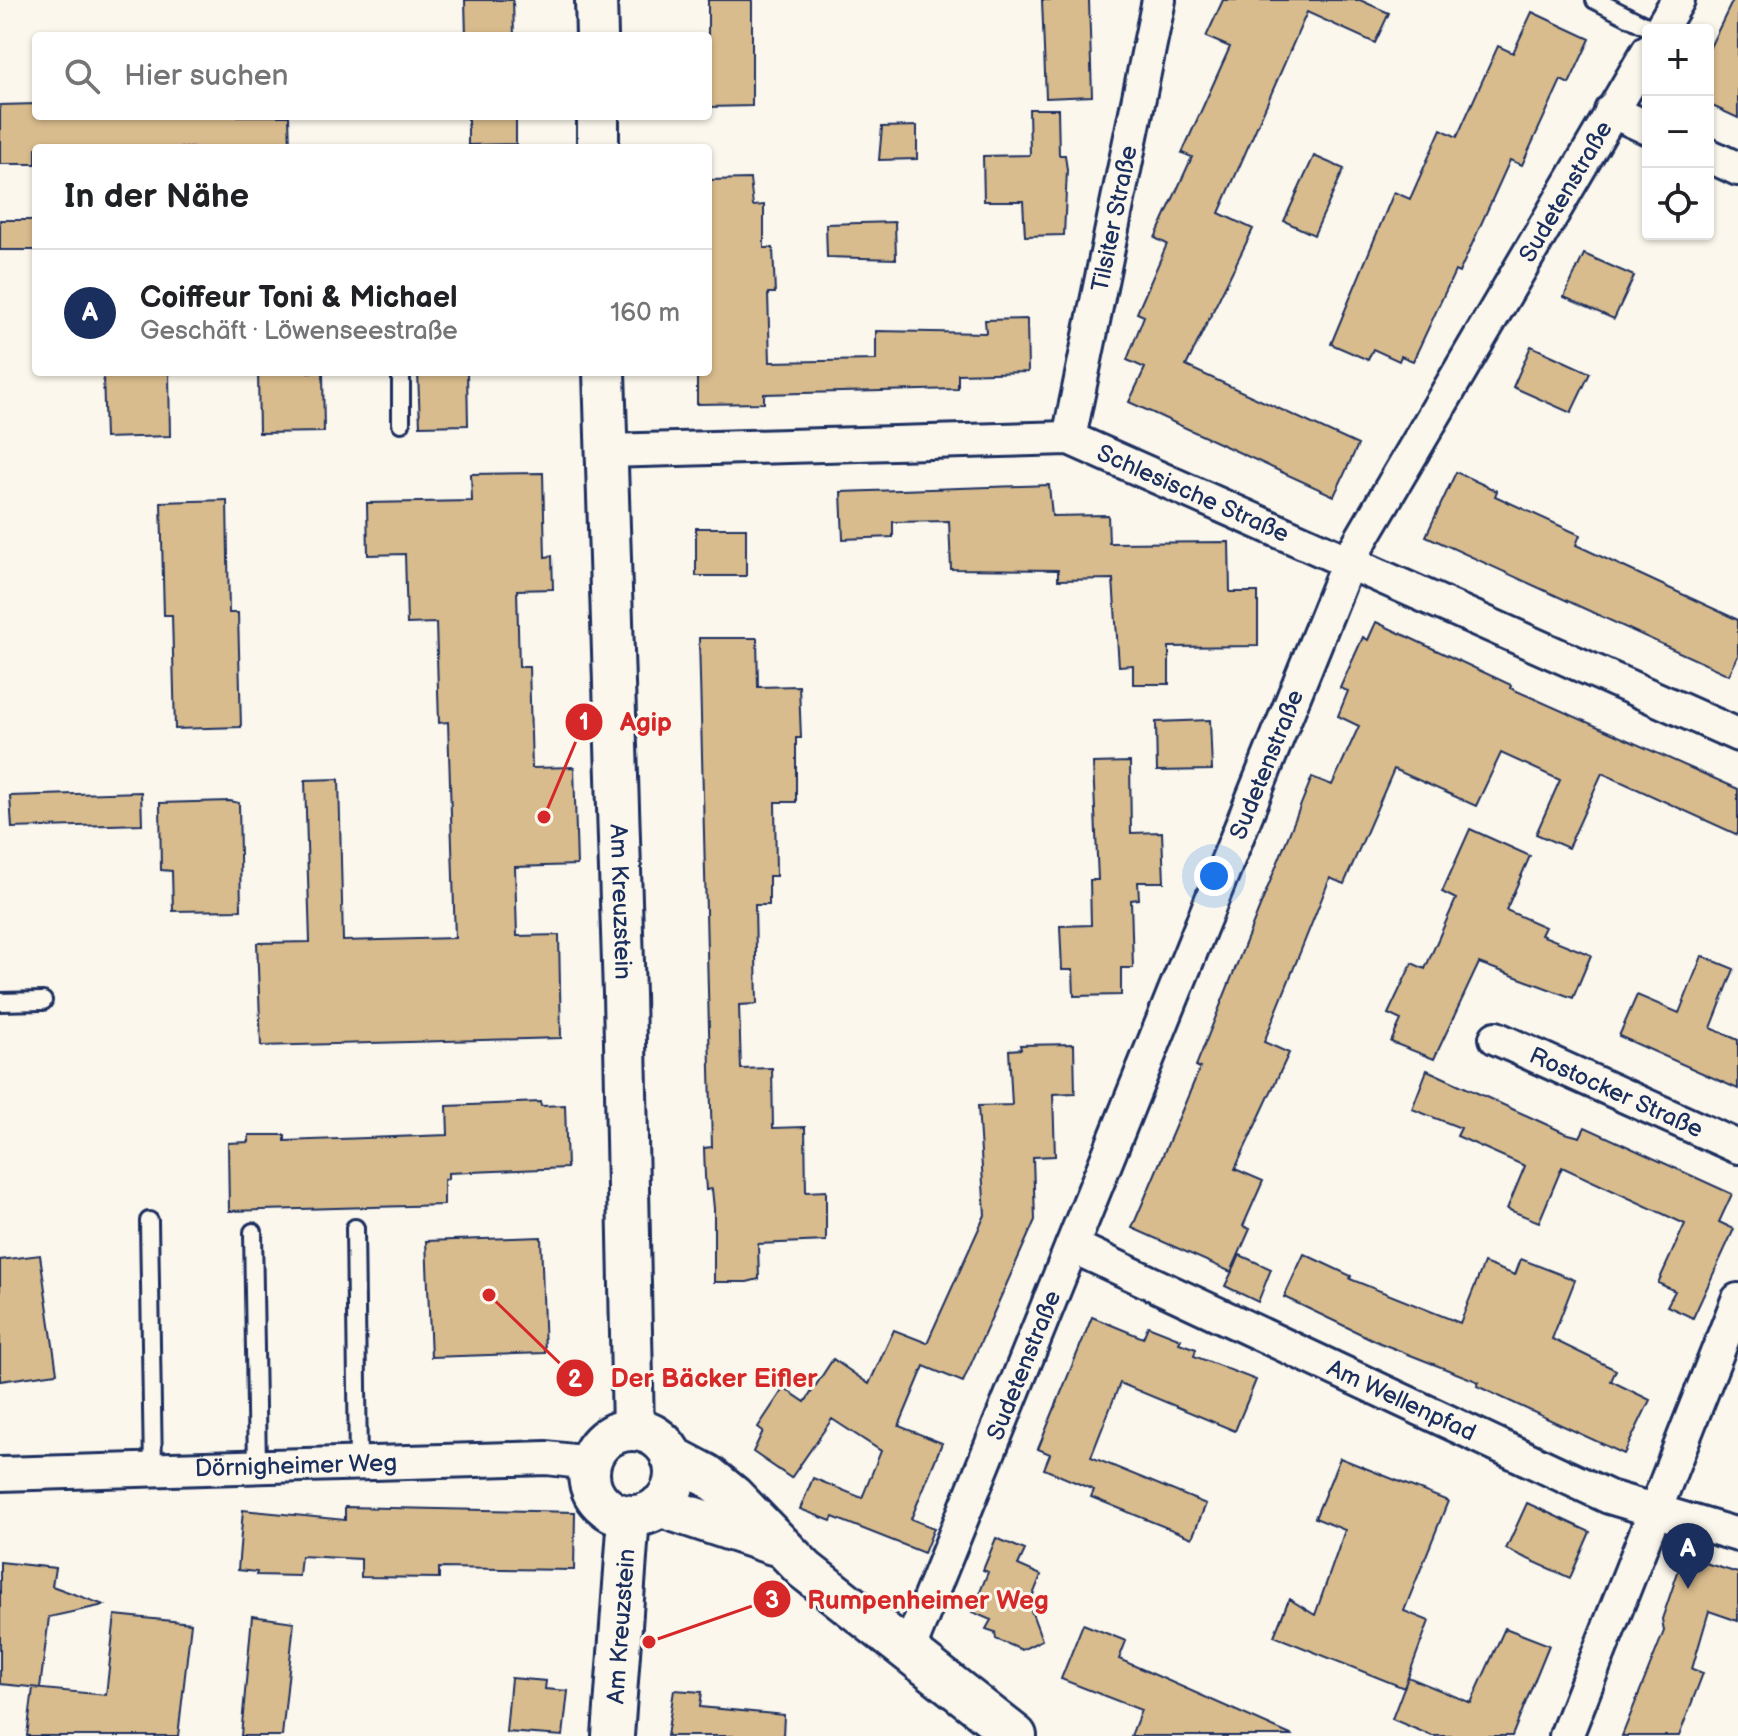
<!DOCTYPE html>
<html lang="de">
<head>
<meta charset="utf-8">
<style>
	body { margin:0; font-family:"Balsamiq Sans",sans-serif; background:#f6f6f6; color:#202124 }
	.controls { position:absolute; right:24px; top:24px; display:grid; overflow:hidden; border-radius:8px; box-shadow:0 2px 6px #0004 }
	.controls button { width:72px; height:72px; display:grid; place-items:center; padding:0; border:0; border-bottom:2px solid #e0e0e0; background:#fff; color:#202124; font:40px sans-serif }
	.you { position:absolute; left:1214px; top:876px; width:28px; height:28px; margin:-20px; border:6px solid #fff; border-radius:50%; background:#1a73e8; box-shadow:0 0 0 12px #1a73e833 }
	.badge { display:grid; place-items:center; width:52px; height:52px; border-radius:50%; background:#1b2f5e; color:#fff; font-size:26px; font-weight:700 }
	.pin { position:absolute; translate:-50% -66px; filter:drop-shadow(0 2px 4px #0008) }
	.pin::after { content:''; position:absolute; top:42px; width:28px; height:24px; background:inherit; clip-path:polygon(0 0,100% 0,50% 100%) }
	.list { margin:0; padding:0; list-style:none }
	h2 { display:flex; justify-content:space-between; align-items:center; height:104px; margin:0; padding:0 32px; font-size:34px }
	h2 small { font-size:26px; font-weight:400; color:#757577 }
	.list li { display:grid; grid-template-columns:52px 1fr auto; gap:24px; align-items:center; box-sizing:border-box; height:128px; padding:0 32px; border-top:2px solid #e0e0e0 }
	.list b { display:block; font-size:30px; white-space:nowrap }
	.list p { margin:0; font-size:26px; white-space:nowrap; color:#757577 }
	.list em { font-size:26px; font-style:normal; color:#757577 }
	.icon { flex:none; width:44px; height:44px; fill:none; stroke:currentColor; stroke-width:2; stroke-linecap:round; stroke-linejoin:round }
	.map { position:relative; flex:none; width:1738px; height:1736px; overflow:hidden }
	.search { position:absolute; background:#fff; box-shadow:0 2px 6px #0004; left:32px; top:32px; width:680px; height:88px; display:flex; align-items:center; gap:20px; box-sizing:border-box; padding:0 28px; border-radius:8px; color:#757577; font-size:30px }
	.panel { position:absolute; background:#fff; box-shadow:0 2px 6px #0004; left:32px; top:144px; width:680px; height:232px; border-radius:8px }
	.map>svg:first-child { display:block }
</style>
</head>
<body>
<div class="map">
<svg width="1738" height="1736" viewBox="0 0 1738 1736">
	<rect width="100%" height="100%" fill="#fbf7ec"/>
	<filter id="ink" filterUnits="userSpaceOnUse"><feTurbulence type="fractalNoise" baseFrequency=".0125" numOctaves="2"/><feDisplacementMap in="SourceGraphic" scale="16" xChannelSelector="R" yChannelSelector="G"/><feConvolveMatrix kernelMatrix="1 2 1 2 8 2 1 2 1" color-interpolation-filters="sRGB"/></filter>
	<g filter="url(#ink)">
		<!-- building -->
		<path fill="#d9bc8d" stroke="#1b2f5e" stroke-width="2" d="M465,0h48l1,36h-48z
			M708,0h44v106l-44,1z
			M1042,0h47l3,96 -46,2z
			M1223,0h137l29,13 -14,30 -68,-31 -88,201 34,16 -67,137 172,79 -24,51 -205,-94 16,-34 -18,-8 17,-44 -7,-3 30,-69 -12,-6 37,-81 -10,-4 48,-106 -24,-10z
			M1733,0h5v118l-30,-14v-53z
			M1532,12l58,27 -21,45 -8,-4 -39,85 -12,-5 -51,113 -4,-2 -42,90 -12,-5 -2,5 -26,-12 -5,11 -37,-16 63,-152 16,7 31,-70 16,8 41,-91 15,7z
			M36,104v12h253l1,32h-254v16h-36v-59z
			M1029,109h29l1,46h6l2,15 -3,65 -39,1 -2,-35h-39l-1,-45 47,-1z
			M468,116h48v28l-48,1z
			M917,126v33l-38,1 3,-33z
			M1314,156l30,13 -30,66 -30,-14z
			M750,179l3,27 11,-1v43h9l2,45h-7l2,69 106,-2v-29l110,2 -1,-13 42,-1 1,53 -70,2v15l-194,5v9l-67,1v-32h11v-192z
			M0,220h36v30h-36z
			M895,222l1,37 -69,-2 -1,-33z
			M1584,254l50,22 -20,43 -50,-22z
			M1531,346l59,27 -19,40 -58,-26z
			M103,372h66l1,64 -65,2z
			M258,372h65l1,60 -65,1z
			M418,372h49l1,53 -48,1z
			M1456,472l41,19 -2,5 85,39 -4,10 162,75v36l-9,19 -303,-139z
			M543,473l2,84 7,-1 1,33 -36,1 2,77h10l3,101 42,-1 3,98 -62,2 2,69 42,-1 2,103 -300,8 -4,-103 53,-1 -5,-162 34,-1 4,162 112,-3 -7,-216 -9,1 -3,-100 -29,1 -2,-70 -37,1 -1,-52 105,-2 -1,-27z
			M1049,485l3,31 56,-1 1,28 120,-1 1,50h28v54l-89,1v37h-36v-19l-14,1 -6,-87 -55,1v-10l-107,-1 -2,-48 -56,1v15l-50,2 -2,-47z
			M227,500l2,113h9l3,114 -66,2 -3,-114h-8l-3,-113z
			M696,528h50v48h-50z
			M1376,622l135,63 -1,3 228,101v46l-136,-62 -34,75 -32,-14 24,-54 -59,-27 -25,53 -82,-37 -50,115 -14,-6 -66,164 25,11 -54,116 28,12 -20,45 7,3 -19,43 -99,-44 68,-160 -4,-2 116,-289 20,8 27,-59 -21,-10 10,-25 -8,-3 23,-51 5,3z
			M699,638h58l1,49 41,-1 2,52h-5v64h-21l1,74h-7v29h-14l2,99 -18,1 2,64 31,-1 1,60 32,-1 1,65 20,-1v50l-68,3 1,35 -12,3h-33v-73l-2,-20 -6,1 -1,-14 -1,-28 8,-1z
			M1210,720l2,50 -55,1 -1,-49z
			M1130,762l1,71 31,-1 2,50h-26l1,17 -8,1 2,68h-12v27l-47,1 -1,-26h-11l-2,-44 31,-1 -1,-45h8l-5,-117z
			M141,792l1,32 -130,4 -2,-32z
			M230,801l9,2 2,107 -68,1 -1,-40 -11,-1 -1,-67z
			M1470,829l60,27 -24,54 39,17 -4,8 50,20 -18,43 -94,-35 -45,96 -43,-17 10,-22 -13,-6 24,-51 13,6 31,-70 -14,-7z
			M1702,956l32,13 -23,59 27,12v49l-119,-53 18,-41 42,18z
			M1074,1044l1,49 -22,1 2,62 -22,1 2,63 -72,162 -39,-16 -25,60 43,17 -31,76 23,9 -10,25 -91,-36 -2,4 -31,-12 13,-31 49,20 19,-47 -49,-32 -41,59 -38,-26 10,-21 -5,-4 26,-39 21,14 28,-43 36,25 25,-54 33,13 58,-128 -7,-109 34,-1 -3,-55 12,-1 -1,-4z
			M1427,1070l138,63 15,4 5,-10 147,67 -13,28 15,7 -41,89 -26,-12 8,-15 -17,-8 27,-59 -123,-57 -23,55 -32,-13 18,-43 -68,-30 4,-8 -49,-19z
			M540,1102l1,4 24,-1 2,63 -119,5v6l-4,1v25l-215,6 -1,-68 21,-1v-7h36v6l163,-6 -1,-29z
			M541,1237l4,116 -114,4 -5,-116z
			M1304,1254l47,22 -1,3 110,44 24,-60 31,12 6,-16 54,21 -23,59 64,31 -5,11 39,19 -26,54 -147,-68 2,-4 -99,-39 -96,-46z
			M40,1255l17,118 -57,8v-121z
			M1240,1255l31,14 -13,33 -33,-16z
			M1092,1317l51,21 5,-12 33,13 -2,4 17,6 -2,7 62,24 -21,51 -115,-48 -29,74 115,47 -14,34 -101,-41 3,-7 -50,-21 6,-15 -12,-5z
			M1340,1458l108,43 -44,110 25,10 -25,67 -130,-52 15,-37 26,16 30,-85 -30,-12z
			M1527,1503l63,29 -20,46 -64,-29z
			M345,1507l230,5 -1,58 -135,-2v10l-78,-1v-18l-60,-3 -2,20 -43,-1 1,-3 -19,-2 5,-60 102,10z
			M996,1538l29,12 -7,15 23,10 -12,30 13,35 -20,10 -26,-11 -1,-7 -9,-3 5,-9 -19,-8 16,-40 -5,-2z
			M1692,1559l46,14v48l-29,-10 -17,58 11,4 -24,63h-57l42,-105 -2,-12 19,-56z
			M0,1562l55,6 -3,18 52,19 -55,12 -9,71 -40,-4z
			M115,1615l76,8 -13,113h-151l6,-48 73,7z
			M252,1616l42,6 -12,114h-41z
			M1083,1624l43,17 -7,18 174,77h-162l10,-26 -80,-31z
			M1505,1628l44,17 -37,91h-80l-40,-17 16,-42 63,26z
			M511,1678l35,3 -1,8 23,2 -5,45 -57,-4z
			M674,1690l28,2 -2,15 84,8 -1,21h-116z"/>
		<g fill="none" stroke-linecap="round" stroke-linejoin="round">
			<defs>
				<path id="service" d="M1595,0l59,30
					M401,372v51
					M0,1002l43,-1
					M149,1221l4,248
					M355,1228l3,236
					M253,1232l4,234"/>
				<g id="minor">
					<path d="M1660,30l18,-30"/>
					<path d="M1611,111l37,17"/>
					<path d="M1708,155l30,14"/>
					<path id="s1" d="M1069,438l90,-438"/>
					<path id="s2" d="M607,451l462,-13 669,297"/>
					<path id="s3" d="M1496,1038l242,109"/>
					<path id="s4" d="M1072,1246l537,251 129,38"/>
					<path id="s5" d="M0,1474l547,-16 43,5"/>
					<path id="s6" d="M909,1649l440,-1089 299,-509"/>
					<path d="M1566,1736l172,-436"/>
				</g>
				<g id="tertiary">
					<path d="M596,0l1,36"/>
					<path d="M598,116v32"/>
					<path id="s7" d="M604,372l20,622 9,436"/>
					<circle cx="632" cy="1473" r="43"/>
					<path d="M671,1456l36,19 26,21 72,74 211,166"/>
					<path d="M659,1506l114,38"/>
					<path id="s8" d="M613,1736l16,-220"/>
				</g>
			</defs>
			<!-- service casing -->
			<use href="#service" stroke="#1b2f5e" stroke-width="22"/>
			<!-- minor casing -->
			<use href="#minor" stroke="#1b2f5e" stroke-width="38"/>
			<!-- tertiary casing -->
			<use href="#tertiary" stroke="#1b2f5e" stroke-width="46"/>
			<!-- service -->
			<use href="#service" stroke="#fbf7ec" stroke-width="16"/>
			<!-- minor -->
			<use href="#minor" stroke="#fbf7ec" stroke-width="32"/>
			<!-- tertiary -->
			<use href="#tertiary" stroke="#fbf7ec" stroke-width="40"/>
		</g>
	</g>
	<g text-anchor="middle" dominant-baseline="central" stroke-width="6" stroke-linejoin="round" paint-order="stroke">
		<!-- street labels -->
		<g font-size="24" fill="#1b2f5e" stroke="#fbf7ec">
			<text stroke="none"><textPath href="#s6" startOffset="1602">Sudetenstraße</textPath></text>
			<text stroke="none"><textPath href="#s1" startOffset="224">Tilsiter Straße</textPath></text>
			<text stroke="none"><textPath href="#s2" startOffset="598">Schlesische Straße</textPath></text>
			<text stroke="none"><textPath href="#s6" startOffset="954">Sudetenstraße</textPath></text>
			<text stroke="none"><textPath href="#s7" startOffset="530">Am Kreuzstein</textPath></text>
			<text stroke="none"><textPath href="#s3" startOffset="132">Rostocker Straße</textPath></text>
			<text stroke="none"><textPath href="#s6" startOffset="306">Sudetenstraße</textPath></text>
			<text stroke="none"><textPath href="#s4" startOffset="364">Am Wellenpfad</textPath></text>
			<text stroke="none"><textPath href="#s5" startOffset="296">Dörnigheimer Weg</textPath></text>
			<text stroke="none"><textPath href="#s8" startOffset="110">Am Kreuzstein</textPath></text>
		</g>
	</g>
	<!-- callouts -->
	<path fill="none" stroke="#d62828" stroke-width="3" d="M544 817L584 722M489 1295L575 1378M649 1642L772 1599"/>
	<g fill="#d62828" stroke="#fbf7ec" stroke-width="3">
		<circle cx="544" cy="817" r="8"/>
		<circle cx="489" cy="1295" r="8"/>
		<circle cx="649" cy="1642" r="8"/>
		<circle cx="584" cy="722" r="20"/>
		<circle cx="575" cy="1378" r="20"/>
		<circle cx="772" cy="1599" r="20"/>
	</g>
	<g font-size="24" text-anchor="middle" font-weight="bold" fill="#fff">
		<text x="584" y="730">1</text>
		<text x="575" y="1387">2</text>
		<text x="772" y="1608">3</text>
	</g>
	<g font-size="26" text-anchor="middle" font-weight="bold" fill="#d62828" stroke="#fbf7ec" stroke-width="6" stroke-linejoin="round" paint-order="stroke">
		<text x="646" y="731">Agip</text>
		<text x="714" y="1387">Der Bäcker Eifler</text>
		<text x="928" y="1609">Rumpenheimer Weg</text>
	</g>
</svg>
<div class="controls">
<button>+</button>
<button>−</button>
<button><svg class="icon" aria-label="locate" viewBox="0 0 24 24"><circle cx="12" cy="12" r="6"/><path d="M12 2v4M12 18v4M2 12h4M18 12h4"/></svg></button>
</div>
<div class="you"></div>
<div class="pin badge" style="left:1688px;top:1589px">A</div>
<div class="search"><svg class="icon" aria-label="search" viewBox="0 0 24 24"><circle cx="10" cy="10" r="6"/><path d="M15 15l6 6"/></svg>Hier suchen</div>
<section class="panel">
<h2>In der Nähe<small></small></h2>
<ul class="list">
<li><span class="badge">A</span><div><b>Coiffeur Toni &amp; Michael</b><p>Geschäft · Löwenseestraße</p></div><em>160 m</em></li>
</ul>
</section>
</div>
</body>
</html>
